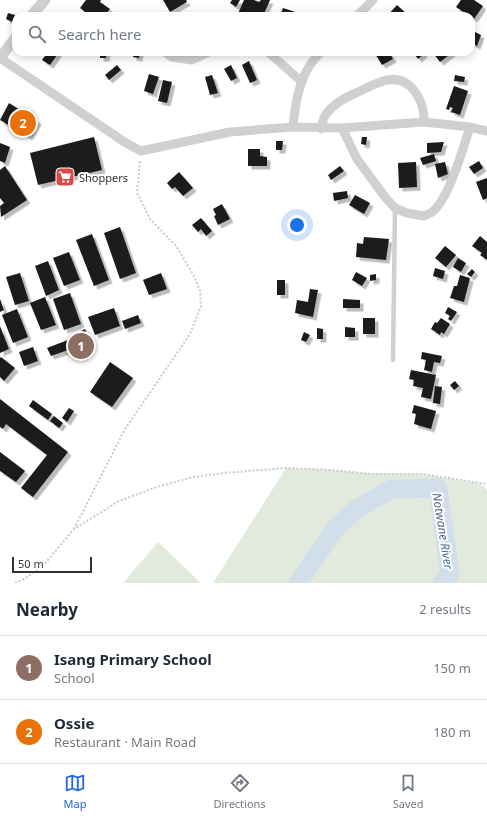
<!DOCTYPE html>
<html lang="en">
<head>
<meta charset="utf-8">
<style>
	body { margin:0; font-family:"Noto Sans",sans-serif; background:#f6f6f7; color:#1f2937 }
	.scale { position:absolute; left:12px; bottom:10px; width:80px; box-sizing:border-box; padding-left:4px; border:2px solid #333; border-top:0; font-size:11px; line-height:14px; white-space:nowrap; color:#333; -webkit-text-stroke:3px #fff; paint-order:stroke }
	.you { position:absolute; left:297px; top:225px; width:14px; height:14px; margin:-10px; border:3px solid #fff; border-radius:50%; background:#1a73e8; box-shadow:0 0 0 6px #1a73e833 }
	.badge { display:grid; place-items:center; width:26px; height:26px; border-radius:50%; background:#2563eb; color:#fff; font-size:13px; font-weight:700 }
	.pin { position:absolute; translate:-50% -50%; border:2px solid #fff; box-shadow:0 1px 4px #0006 }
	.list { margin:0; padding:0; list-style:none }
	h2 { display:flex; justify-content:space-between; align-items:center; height:52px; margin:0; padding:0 16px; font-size:17px }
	h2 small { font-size:13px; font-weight:400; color:#747a83 }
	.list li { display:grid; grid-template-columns:26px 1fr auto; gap:12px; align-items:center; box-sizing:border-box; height:64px; padding:0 16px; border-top:1px solid #e0e1e3 }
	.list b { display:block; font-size:15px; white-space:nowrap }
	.list p { margin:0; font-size:13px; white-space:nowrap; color:#747a83 }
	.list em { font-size:13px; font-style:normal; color:#747a83 }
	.icon { flex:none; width:22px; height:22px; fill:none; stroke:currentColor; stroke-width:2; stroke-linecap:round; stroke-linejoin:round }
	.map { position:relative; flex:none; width:487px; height:583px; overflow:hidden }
	.search { position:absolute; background:#fff; box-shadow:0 2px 10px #0003; left:12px; right:12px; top:12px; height:44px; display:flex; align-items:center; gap:10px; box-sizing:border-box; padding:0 14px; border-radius:12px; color:#747a83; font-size:15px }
	.sheet { height:180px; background:#fff }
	nav { display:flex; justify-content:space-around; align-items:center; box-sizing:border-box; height:56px; border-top:1px solid #e0e1e3; background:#fff; font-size:11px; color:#747a83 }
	nav a { display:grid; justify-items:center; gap:2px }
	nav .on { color:#2563eb }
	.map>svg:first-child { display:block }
</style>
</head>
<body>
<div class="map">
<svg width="487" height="583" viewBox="0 0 487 583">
	<defs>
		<filter id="shadow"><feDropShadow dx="3.5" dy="3.5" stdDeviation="0" flood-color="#0004"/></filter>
	</defs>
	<rect width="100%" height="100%" fill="#fff"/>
	<!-- green -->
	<path fill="#e2e9dd" d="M286,468l45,2 41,4h50l59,10 6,6v93h-274z
		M158,542l43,41h-78z"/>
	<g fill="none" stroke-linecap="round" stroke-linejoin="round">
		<!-- river -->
		<path stroke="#d2dfeb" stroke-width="19" d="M298,583l36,-53 24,-22 34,-19 46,-1 12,86 -8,9"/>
	</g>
	<!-- building -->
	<path fill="#1a1a1a" filter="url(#shadow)" d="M86,0h15l-1,2 10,7 -6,7h-10l-3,-3 -2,2 -9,-7z
		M163,0h23l1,2 -17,10z
		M232,0h8l-4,7 -6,-4z
		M244,0h10l5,2 2,-2h9l-7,16h-26z
		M461,0h13l9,6 -9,13 -18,-12z
		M397,5l12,11h-22z
		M283,8l25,8h-28z
		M8,13l7,2 -3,7 -6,-3z
		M471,30l10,5 -4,11 -6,-3z
		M48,52h11l-9,13 -8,-5z
		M100,52h7l-1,6h-6z
		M133,52h7l-1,6 -6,-1z
		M374,52h15l4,7 -11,6z
		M413,52h10l1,2 -6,5z
		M434,52h19l-13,10 -7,-9z
		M249,61l8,19 -7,3 -8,-18z
		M117,65l4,5 -12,10 -4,-5z
		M231,65l6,13 -6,3 -7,-12z
		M149,74l10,3 -6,17 -9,-3z
		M212,75l6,18 -8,2 -5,-18z
		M455,75l10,2 -1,5 -10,-1z
		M163,80l9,2 -5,21 -9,-2z
		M454,86l14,5 -8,24 -9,-3 2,-4 -3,-1 -1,3 -3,-1z
		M9,103l29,18 -9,16 -29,-17z
		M94,137l8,33 -64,15 -8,-32z
		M362,137h5l-1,8 -5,-1z
		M276,141h7l-1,9h-6z
		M444,142l-3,10 -14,1v-10z
		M0,143l10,4 -5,16 -5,-2z
		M248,149h12v7l7,1v9h-19z
		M434,154l2,7 -13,4 -3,-7z
		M479,161l4,7 -9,6 -5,-7z
		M416,162l1,25 -18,1 -1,-25z
		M445,162l3,12 -10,4 -3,-14z
		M5,166l22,34 -26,17 -1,-11 4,-3 -4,-5v-28z
		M340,166l4,5 -13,9 -3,-5z
		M179,172l14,16 -10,8 -8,-9 -3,2 -5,-6z
		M487,178v20l-4,2 -7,-18z
		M347,191l1,7 -14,3 -1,-8z
		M355,195l15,8 -6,11 -15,-9z
		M222,204l8,15 -12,6 -4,-9 2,-1 -3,-6z
		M201,218l11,13 -6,5 -5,-7 -3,3 -6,-7z
		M120,227l16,46 -16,6 -16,-46z
		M92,234l17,46 -15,6 -18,-46z
		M480,236l7,6v18l-7,-5 2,-2 -10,-7z
		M364,237l25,2 -3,21 -30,-3 1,-14 6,1z
		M445,246l11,9 -10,12 -11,-9z
		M69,252l11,28 -16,6 -11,-28z
		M458,258l8,5 -5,9 -8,-5z
		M48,261l11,29 -13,6 -11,-30z
		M435,268l10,3 -2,8 -10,-3z
		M472,269l3,3 -4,5 -4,-3z
		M356,272l11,6 -5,8 -10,-6z
		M20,273l9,28 -14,4 -9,-28z
		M161,273l6,16 -18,6 -6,-15z
		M376,274v6l-6,1v-6z
		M460,275l10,3 -6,24 -14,-4 4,-12h3z
		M277,280h8v15h-8z
		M310,289l8,1 -5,27 -18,-4 2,-13 11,2z
		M70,293l11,31 -17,6 -11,-31z
		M45,297l11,28 -15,5 -11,-27z
		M0,299l4,11 -4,2z
		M343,299l17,1v8h-17z
		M448,307l9,5 -6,9 -3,-2 2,-3 -5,-3z
		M114,308l6,18 -25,9 -7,-18z
		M17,309l11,28 -15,6 -11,-28z
		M138,315l3,8 -16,6 -3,-8z
		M363,318h12v16h-12z
		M441,318l9,6 -6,10 -3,-2 -1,3 -9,-6 4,-7 2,1z
		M0,326l9,23 -9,4z
		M345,327l10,1v9h-10z
		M317,328l6,1v10h-6z
		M85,329l4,8 -8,5 -5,-8z
		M304,332l6,3 -4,7 -5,-2z
		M68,340l3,9 -20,7 -4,-8z
		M33,347l5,14 -14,5 -5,-14z
		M422,352l20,4 -2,7 -6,-1 -2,10 -8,-2 2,-10 -5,-1z
		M1,357l14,11 -11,13 -4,-4v-19z
		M110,362l23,16 -21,29 -22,-15z
		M411,370l25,5 -5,24 -10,-2 2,-9 -10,-2 1,-6 -5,-1z
		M455,381l4,5 -5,4 -4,-5z
		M435,386l7,1 -2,17 -7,-1z
		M0,399l68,53 -35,45 -12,-9 26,-33 -41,-31 -3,5 -3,-2z
		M33,400l19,14 -4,6 -19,-14z
		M414,405l22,6 -5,18 -17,-5 2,-10 -4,-1z
		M69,408l5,3 -7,11 -5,-4z
		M54,416l9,7 -4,5 -9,-7z
		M0,452l25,19 -9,11 -16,-11z"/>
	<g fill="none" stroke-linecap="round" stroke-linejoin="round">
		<!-- path -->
		<path stroke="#cacaca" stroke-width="2" stroke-dasharray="2 2" stroke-linecap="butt" d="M74,529l51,-100 65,-95 11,-28 -1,-15 -7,-17 -17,-28 -26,-27 -13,-26 3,-33
			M15,583l9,-4 18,-12 32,-38 45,-28 38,-14 36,-10 31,-4 62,-5 45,2 41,4h50l65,10"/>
		<!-- service -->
		<path stroke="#d0d0d0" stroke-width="4.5" d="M393,360l2,-152"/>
		<!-- minor -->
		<path stroke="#d0d0d0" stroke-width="9" d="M357,16l16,-16
			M165,52l7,5 20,3 17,-8
			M268,52l34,30
			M0,58l126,85 15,8 89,-19 63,-5 49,1 82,-6 46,5 17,4
			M293,127c2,-20 5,-43 16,-60 3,-6 8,-10 12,-15
			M342,128l15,31 28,38 10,11 12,5 17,3c3,-1 6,-3 8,-4 17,-13 31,-64 38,-85
			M321,129c1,-5 2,-11 5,-15 8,-11 20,-17 32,-22 9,-4 19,-10 29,-12 24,-5 38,22 37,42"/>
		<!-- tertiary -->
		<path stroke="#d0d0d0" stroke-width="11" d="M31,16l14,-16
			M0,58l16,-21"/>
	</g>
	<!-- icons -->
	<defs>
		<symbol id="supermarket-square" viewBox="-11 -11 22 22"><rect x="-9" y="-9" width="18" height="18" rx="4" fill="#d74a48" stroke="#fff"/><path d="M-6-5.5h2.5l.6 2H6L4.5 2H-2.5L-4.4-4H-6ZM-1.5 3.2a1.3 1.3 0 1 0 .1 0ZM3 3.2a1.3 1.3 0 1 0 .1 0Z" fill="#fff"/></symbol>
	</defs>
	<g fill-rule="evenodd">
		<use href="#supermarket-square" x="54" y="166" width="22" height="22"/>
	</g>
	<g text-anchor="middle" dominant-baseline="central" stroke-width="4" stroke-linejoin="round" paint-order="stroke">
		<!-- poi labels -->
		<g font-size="11" fill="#333" stroke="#fff" text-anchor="start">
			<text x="79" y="177">Shoppers</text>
		</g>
		<!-- water labels -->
		<g font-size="12" font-style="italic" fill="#466c8f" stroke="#fff">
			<text transform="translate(443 531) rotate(81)">Notwane River</text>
		</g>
	</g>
</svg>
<div class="scale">50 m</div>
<div class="you"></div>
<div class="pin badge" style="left:81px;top:346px;background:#8d6e63">1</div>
<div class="pin badge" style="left:23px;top:123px;background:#e8710a">2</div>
<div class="search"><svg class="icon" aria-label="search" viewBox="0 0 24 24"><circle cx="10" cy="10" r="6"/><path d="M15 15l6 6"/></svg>Search here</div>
</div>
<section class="sheet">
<h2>Nearby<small>2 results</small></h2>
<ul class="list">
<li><span class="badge" style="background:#8d6e63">1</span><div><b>Isang Primary School</b><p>School</p></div><em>150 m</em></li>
<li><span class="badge" style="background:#e8710a">2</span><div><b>Ossie</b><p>Restaurant · Main Road</p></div><em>180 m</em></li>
</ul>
</section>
<nav>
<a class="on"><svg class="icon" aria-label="map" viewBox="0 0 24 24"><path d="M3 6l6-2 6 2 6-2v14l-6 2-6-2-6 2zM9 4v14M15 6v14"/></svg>Map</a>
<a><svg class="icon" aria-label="directions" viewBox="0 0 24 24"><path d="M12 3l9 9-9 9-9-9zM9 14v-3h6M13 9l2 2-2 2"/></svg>Directions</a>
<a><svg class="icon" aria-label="saved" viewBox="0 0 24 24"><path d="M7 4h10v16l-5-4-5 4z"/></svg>Saved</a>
</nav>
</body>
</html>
